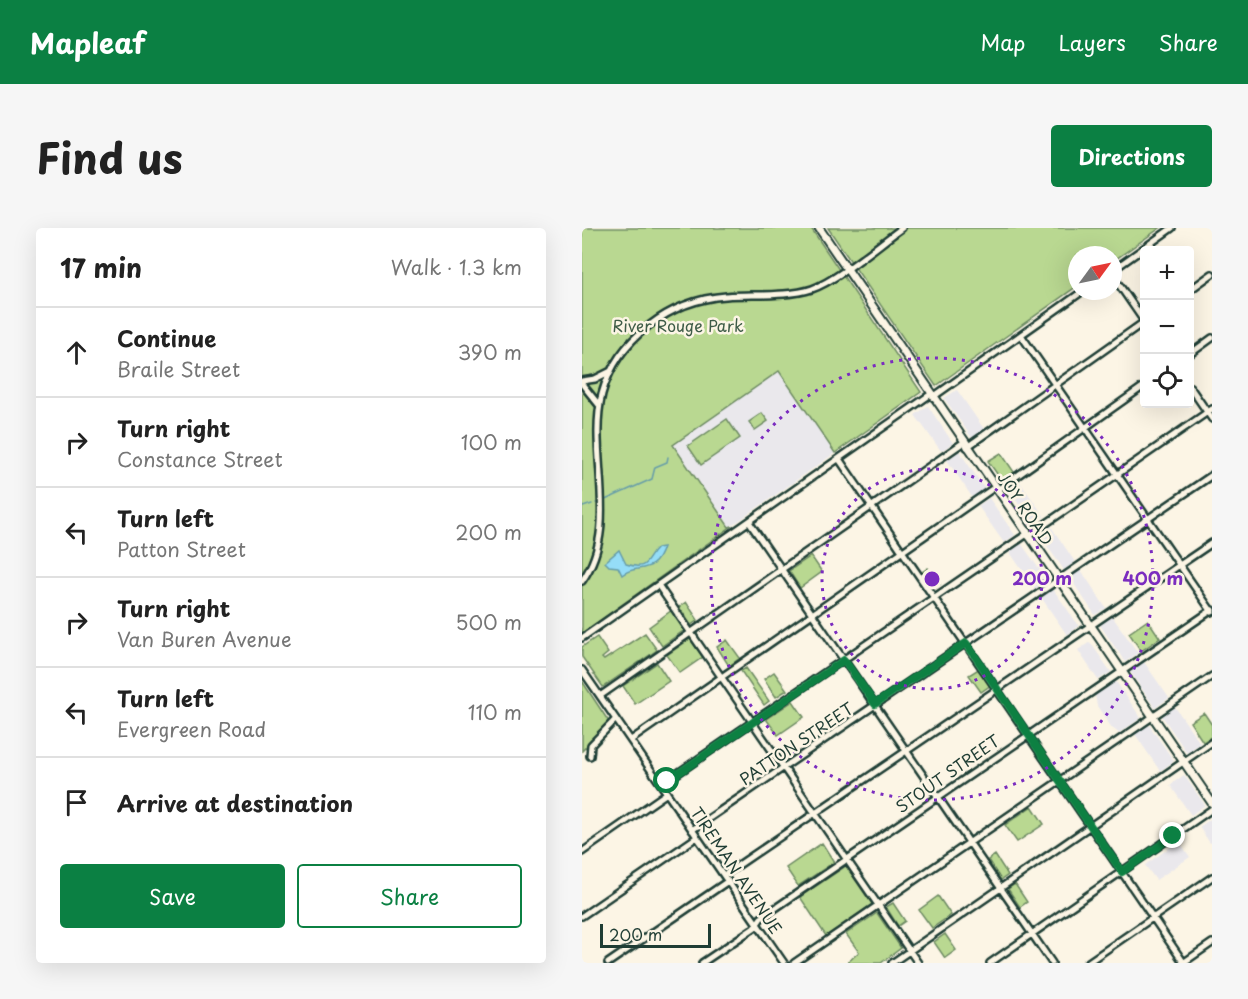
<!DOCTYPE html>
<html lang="en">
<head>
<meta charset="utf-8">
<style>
	body { margin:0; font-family:"Playpen Sans",sans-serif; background:#f6f6f6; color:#222 }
	.controls { position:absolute; right:18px; top:18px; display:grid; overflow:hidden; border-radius:6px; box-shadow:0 6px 24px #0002 }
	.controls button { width:54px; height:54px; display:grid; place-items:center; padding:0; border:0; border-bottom:2px solid #e0e0e0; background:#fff; color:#222; font:30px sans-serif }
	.compass { position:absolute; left:486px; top:18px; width:54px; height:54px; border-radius:50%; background:#fff; box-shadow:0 6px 24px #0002; rotate:57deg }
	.scale { position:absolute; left:18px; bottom:15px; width:111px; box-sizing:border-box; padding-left:6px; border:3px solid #1f3d34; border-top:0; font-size:16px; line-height:21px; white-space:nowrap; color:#1f3d34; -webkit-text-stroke:4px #fcf5e5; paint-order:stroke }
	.stop { position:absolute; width:18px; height:18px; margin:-14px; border:4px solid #0b8043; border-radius:50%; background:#fff }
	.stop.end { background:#0b8043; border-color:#fff; box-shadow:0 2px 6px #0008 }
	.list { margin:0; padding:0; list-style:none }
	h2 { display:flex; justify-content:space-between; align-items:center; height:78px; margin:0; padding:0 24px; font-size:26px }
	h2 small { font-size:20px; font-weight:400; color:#767676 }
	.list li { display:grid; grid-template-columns:39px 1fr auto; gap:18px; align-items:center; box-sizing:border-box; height:90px; padding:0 24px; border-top:2px solid #e0e0e0 }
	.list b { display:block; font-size:22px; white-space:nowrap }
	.list p { margin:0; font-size:20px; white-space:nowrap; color:#767676 }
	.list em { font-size:20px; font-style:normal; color:#767676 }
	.actions { display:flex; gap:12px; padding:18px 24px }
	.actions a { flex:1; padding:14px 0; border:2px solid #0b8043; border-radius:6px; text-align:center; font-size:21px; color:#0b8043 }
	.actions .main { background:#0b8043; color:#fff }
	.icon { flex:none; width:33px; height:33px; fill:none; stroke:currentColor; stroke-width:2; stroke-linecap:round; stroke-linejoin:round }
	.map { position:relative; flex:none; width:630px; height:735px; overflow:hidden; border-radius:6px }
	header { display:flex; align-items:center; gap:36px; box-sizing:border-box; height:84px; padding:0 30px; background:#0b8043; color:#fff }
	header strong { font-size:28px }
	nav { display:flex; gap:33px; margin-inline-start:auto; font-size:21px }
	.intro { display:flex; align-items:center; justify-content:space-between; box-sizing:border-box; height:144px; padding:0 36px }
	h1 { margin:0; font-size:42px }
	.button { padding:15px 27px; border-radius:6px; background:#0b8043; color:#fff; font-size:21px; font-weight:700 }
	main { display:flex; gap:36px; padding:0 36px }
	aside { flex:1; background:#fff; border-radius:6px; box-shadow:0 6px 24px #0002 }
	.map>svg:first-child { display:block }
</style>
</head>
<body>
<header>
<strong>Mapleaf</strong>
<nav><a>Map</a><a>Layers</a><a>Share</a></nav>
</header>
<div class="intro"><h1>Find us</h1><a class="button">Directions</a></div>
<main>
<aside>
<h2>17 min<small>Walk · 1.3 km</small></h2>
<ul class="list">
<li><svg class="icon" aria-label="ahead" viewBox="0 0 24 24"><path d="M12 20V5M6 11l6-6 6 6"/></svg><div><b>Continue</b><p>Braile Street</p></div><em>390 m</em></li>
<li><svg class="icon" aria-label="right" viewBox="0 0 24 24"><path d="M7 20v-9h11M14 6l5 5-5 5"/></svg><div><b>Turn right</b><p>Constance Street</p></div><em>100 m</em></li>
<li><svg class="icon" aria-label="left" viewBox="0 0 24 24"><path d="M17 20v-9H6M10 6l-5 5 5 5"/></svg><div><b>Turn left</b><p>Patton Street</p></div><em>200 m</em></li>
<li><svg class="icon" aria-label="right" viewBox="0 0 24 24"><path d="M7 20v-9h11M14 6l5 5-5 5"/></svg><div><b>Turn right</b><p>Van Buren Avenue</p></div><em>500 m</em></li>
<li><svg class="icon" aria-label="left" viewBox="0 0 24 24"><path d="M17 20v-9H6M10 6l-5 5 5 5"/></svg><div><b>Turn left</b><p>Evergreen Road</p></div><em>110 m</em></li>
<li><svg class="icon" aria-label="arrive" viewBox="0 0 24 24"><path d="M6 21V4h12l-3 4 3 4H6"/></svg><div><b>Arrive at destination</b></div></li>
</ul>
<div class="actions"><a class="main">Save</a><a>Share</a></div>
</aside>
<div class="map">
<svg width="630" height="735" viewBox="0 0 630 735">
	<rect width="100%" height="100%" fill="#fcf5e5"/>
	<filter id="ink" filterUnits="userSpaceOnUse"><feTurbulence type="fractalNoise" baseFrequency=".0167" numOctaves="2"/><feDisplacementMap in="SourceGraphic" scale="12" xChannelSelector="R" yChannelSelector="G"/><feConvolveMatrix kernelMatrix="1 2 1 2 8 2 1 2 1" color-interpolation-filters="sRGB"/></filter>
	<g filter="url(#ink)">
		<!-- built -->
		<path fill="#eae8ec" d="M197,143l56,82 -105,74 -57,-82z
			M375,162l27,39 -12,9 -28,-40z
			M346,178l25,37 -12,8 -26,-36z
			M377,223l26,38 -13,8 -25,-37z
			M437,253l25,35 -11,8 -25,-35z
			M407,270l26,37 -11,8 -26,-37z
			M468,297l25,37 -11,8 -26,-37z
			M439,315l26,37 -12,9 -26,-38z
			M499,342l25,38 -11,7 -25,-37z
			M471,361l26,37 -12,9 -26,-38z
			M530,388l26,37 -13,9 -25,-37z
			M508,414l21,30 -13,8 -20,-30z
			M562,434l25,36 -14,10 -25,-37z
			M533,452l26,38 -22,15 -7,-5 -15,-22 -2,-12z
			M593,479l25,36 -13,10 -25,-37z
			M567,497l25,36 -14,10 -25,-37z
			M602,547l21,30 -14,10 -21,-30z
			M630,590v24l-2,1 -11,-16z
			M597,613l11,16 -34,23 -11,-15z"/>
		<!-- green -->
		<path fill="#b9d891" stroke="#6c8a62" stroke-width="1.5" d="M0,0h229l110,164 -86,61 -56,-82 -106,74 56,82 3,-1 -150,107z
			M246,0h332l-47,33v-6h-36v31l-141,100z
			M180,185l6,8 -13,9 -6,-8z
			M145,191l13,19 -39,27 -13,-19z
			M419,225l13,19 -12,9 -14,-20z
			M229,328l11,16 -22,16 -11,-17z
			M346,340l12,16 -6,4 -12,-16z
			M104,374l12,18 -7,5 -12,-18z
			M90,382l14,19 -24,17 -13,-19z
			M566,392l12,18 -19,13 -12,-18z
			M63,405l12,17 -54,37 -21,-30v-10l15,-10 11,16 -6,5 2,2z
			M108,411l13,18 -23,16 -13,-18z
			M145,412l13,18 -11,8 -12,-19z
			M75,435l12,18 -34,23 -12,-18z
			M164,440l23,33 -5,4 -23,-34z
			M398,440l11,17 -10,7 -12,-17z
			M192,444l13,18 -11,7 -12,-18z
			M0,453l27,41 -27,29z
			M211,473l11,16 -26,18 -12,-16z
			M622,485l8,12v11l-9,6 -13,-20z
			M450,578l12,18 -27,18 -12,-17z
			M240,615l12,19 -36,24 -12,-18z
			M413,627l13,20 -7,5 -13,-20z
			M264,638l26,38 -46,32 -26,-39z
			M433,656l12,18 -7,5 -12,-18z
			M356,668l13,19 -19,13 -13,-18z
			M311,675l12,18 -7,5 -12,-19z
			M295,685l24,35 -20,15h-34l12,-11 -13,-18z
			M363,706l11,16 -11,8 -11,-16z"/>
		<!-- water -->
		<path fill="#95ddf7" stroke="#669da9" stroke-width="1.5" d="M81,319c-9,30 -26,16 -41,28l-4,-8 -9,-1 -4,-4 14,-12 7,14c23,7 19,-4 31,-16z"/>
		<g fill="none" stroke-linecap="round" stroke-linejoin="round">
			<!-- stream -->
			<path stroke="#669da9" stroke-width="1.5" d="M21,273l49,-22 3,-12 12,-5 1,-5
				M14,275h1
				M1,279l9,-3"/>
			<defs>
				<path id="minor" d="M531,42l59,-42
					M531,48l31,45
					M608,62l22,-16
					M439,107l191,277
					M608,126l22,-16
					M0,153l13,-2 16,-8
					M0,156l17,21
					M608,159l22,32
					M351,169l150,-106
					M385,219l177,-125
					M257,231l345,504
					M415,262l147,-104
					M167,294l303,441
					M446,308l184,-127
					M0,353c39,-54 5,-127 20,-187 15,-55 68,-94 124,-98 25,-2 62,1 86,-7 26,-9 66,-44 90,-61
					M76,357l260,378
					M0,410l349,-244
					M0,442l202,293
					M18,468l364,-254
					M49,512l364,-253
					M8,528l1,-11 25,-26
					M80,556l365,-250
					M110,602l520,-355
					M0,624l85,-59
					M142,647l488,-332
					M0,688l115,-79
					M26,735l120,-82
					M120,735l52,-35 7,-10 451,-308
					M212,735l418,-287
					M310,735l320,-221
					M408,735l222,-154
					M505,735l125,-86
					M601,735l29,-20"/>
				<path id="major" d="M237,0l393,575"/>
			</defs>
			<!-- minor casing -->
			<use href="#minor" stroke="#1f3d34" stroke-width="10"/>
			<!-- major casing -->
			<use href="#major" stroke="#1f3d34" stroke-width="11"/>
			<!-- minor -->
			<use href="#minor" stroke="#fcf5e5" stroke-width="5"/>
			<!-- major -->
			<use href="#major" stroke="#fcf5e5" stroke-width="7"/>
		</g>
	</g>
	<g fill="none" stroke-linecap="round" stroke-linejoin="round" filter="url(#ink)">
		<!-- route -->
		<path stroke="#0b8043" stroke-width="8" d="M85,553l177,-121 31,44 91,-61 156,229 51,-36"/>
	</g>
	<!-- distance rings -->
	<g fill="none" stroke="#7b2cbf" stroke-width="3" stroke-dasharray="3 6">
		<circle cx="350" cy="351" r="110"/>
		<circle cx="350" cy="351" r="221"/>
	</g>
	<g text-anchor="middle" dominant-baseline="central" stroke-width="5" stroke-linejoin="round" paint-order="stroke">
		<!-- park labels -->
		<g font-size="16" fill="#3e5c47" stroke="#fcf5e5">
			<text x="96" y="97">River Rouge Park</text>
		</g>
		<!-- street labels -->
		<g font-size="16" fill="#1f3d34" stroke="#fcf5e5">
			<text transform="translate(444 280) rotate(56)">JOY ROAD</text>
			<text transform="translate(214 515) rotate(-34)">PATTON STREET</text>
			<text transform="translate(365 545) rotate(-35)">STOUT STREET</text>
			<text transform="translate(155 642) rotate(56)">TIREMAN AVENUE</text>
		</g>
	</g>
	<circle cx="350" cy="351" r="9" fill="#7b2cbf" stroke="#fcf5e5" stroke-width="3"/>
	<g font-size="18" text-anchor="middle" font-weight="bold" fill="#7b2cbf" stroke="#fcf5e5" stroke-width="5" stroke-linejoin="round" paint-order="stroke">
		<text x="460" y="357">200 m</text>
		<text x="571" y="357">400 m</text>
	</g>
</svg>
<div class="controls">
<button>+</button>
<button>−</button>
<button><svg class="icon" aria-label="locate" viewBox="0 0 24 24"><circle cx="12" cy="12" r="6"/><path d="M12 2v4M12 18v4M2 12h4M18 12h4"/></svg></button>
</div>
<svg class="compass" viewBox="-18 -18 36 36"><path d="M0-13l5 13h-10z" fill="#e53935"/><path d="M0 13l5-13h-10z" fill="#767676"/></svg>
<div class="scale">200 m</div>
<div class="stop" style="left:85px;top:553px"></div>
<div class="stop end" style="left:591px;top:608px"></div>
</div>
</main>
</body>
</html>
